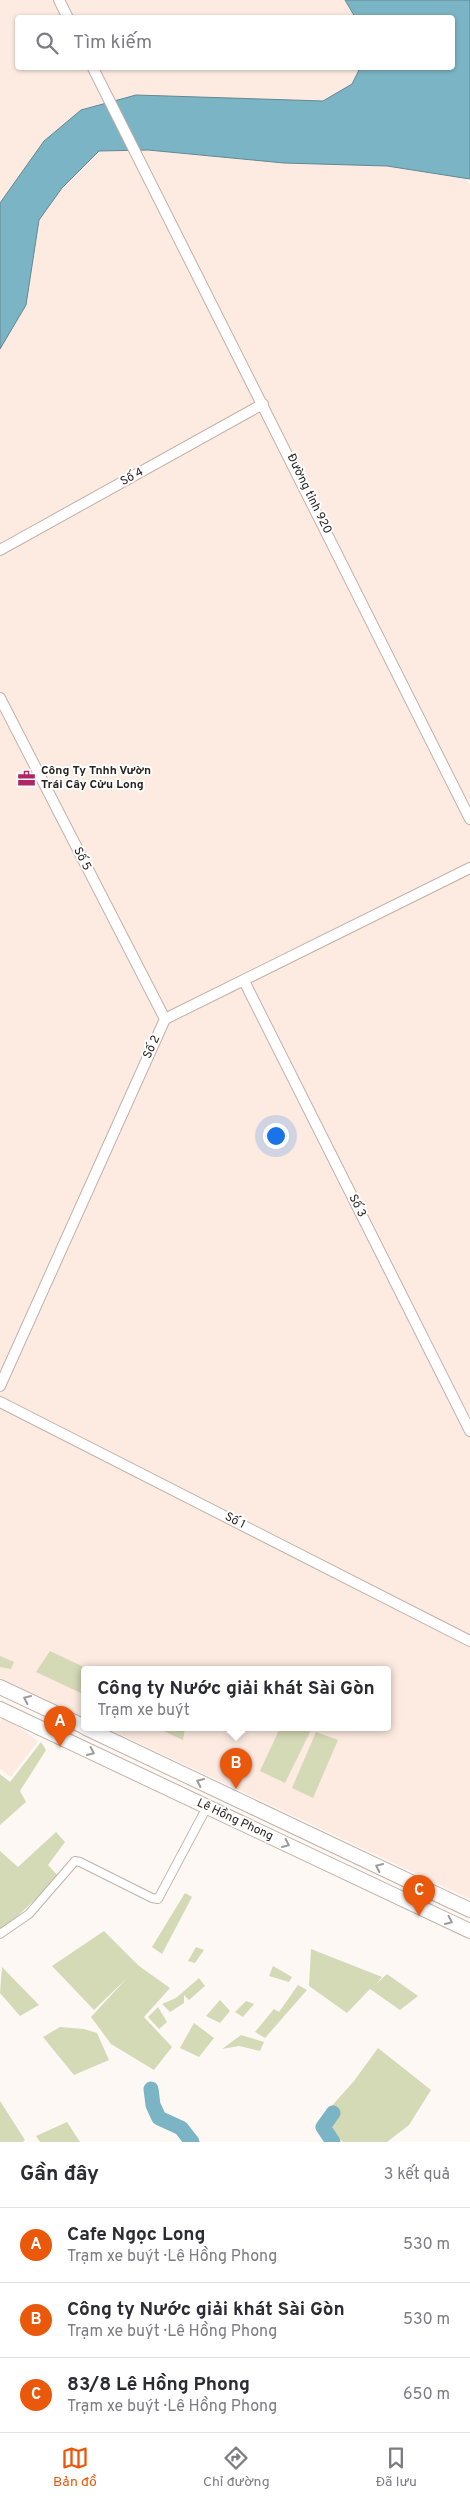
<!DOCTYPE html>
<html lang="vi">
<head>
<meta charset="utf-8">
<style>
	body { margin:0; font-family:Overpass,sans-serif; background:#f2f2f3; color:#2b2b33 }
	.you { position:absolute; left:275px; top:1135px; width:18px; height:18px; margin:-12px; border:4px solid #fff; border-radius:50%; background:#1a73e8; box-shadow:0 0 0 8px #1a73e833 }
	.badge { display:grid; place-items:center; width:32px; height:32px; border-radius:50%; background:#ea580c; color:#fff; font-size:16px; font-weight:700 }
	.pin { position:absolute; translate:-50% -41px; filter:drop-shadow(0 1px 2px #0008) }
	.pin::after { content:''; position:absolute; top:26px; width:18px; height:15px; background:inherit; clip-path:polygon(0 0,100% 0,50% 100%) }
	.popup { position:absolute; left:81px; top:1666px; width:310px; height:65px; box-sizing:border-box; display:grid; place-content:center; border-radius:5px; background:#fff; filter:drop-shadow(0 1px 4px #0005); font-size:16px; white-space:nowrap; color:#7c7c81 }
	.popup b { font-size:19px; color:#2b2b33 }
	.popup::after { content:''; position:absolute; left:50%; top:100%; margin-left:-10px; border:10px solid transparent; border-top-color:#fff }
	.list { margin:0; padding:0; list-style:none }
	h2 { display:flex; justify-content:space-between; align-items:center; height:65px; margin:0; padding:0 20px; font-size:21px }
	h2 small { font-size:16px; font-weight:400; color:#7c7c81 }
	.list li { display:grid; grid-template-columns:32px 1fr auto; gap:15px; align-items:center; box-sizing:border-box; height:75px; padding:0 20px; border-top:1px solid #e1e1e2 }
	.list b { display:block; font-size:19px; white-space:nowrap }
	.list p { margin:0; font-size:16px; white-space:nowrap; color:#7c7c81 }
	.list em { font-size:16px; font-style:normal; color:#7c7c81 }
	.icon { flex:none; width:28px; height:28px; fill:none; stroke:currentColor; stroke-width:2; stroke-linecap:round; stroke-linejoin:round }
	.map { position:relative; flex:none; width:470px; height:2142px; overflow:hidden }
	.search { position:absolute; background:#fff; box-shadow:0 1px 4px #0004; left:15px; right:15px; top:15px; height:55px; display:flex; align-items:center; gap:12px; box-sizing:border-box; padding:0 18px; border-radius:5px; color:#7c7c81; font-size:19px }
	.sheet { height:290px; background:#fff }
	nav { display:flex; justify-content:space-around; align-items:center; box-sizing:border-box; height:70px; border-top:1px solid #e1e1e2; background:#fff; font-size:14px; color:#7c7c81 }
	nav a { display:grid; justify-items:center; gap:2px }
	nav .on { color:#ea580c }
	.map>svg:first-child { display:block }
</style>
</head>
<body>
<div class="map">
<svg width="470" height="2142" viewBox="0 0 470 2142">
	<rect width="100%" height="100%" fill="#fef8f4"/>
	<!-- industrial -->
	<path fill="#fdebe1" d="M0,0h347l11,17 -340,1v50h374l78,117v1714l-363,-171h280v-58h-302v48l-85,-40z
		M4,1716l34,25 -27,36 -11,-8v-47z"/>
	<!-- green -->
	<path fill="#d4d9b6" d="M50,1651l40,19h-5v25l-49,-23z
		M0,1656l14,6 -3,7 -11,-2z
		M157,1728h28l-2,12z
		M280,1728h32l-27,55 -25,-12z
		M316,1732l22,8 -25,58 -21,-10z
		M41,1742l5,8 -26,41 6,11 -26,23v-51l10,8z
		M56,1832l9,10 -17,23 11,12 -51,48 -8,5v-79l18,16z
		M185,1893l7,4 -30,57 -10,-7z
		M104,1931l35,35 31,22 -26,29 28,30 -18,23 -43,-26 -20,-27 36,-39 -33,32 -42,-44z
		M196,1947l8,3 -9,13 -7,-2z
		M311,1949l71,28 -6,7 11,-10 31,22 -18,14 -30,-21 -23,24 -38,-27z
		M273,1966l19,11 -3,5 -20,-6z
		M2,1967l37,38 -19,11 -20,-23z
		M199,1978l6,8 -16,14 -5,-5v8l-14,9 -8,-8 14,-6z
		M298,1985l9,5 -42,48 -10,-6 19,-23 5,3z
		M220,2000l10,11 -10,12 -14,-7z
		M246,2001l8,3 -11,13 -8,-5z
		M158,2007l9,15 -8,7 -11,-12z
		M194,2023l20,15 -15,19 -19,-9z
		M60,2027l24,2 13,4 12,27 -35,15 -31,-38z
		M241,2035l23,7 -4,9 -21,-5 -17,3z
		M378,2048l53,42 -22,35 -22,17h-44l-23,-23 34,-38z
		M0,2101l25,39 -3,2h-22z
		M67,2122l13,20h-40l-4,-6z"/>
	<!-- water -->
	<path fill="#7bb4c4" stroke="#628892" d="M345,0h125v179l-83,-13 -103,-3 -136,-13 -49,1 -37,37 -23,32 -13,85 -26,44v-146l44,-62 37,-31 55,-15 187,6 29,-17 8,-16h92v-50l-97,-1z"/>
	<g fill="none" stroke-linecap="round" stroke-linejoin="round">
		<!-- river -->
		<path stroke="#7bb4c4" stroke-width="15" d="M151,2089l2,16 6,13 22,10 11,14
			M333,2142l-10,-15 10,-14"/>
		<defs>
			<path id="street" d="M0,1934l29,-20 46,-53 5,1 72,36 6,1 49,-92"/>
			<path id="secondary" d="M59,0l9,18
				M93,68l377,751
				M0,550l263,-146
				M0,698l165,321
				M244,981l226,450
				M0,1386l165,-367 305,-151
				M0,1402l470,239"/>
			<path id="highway" d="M0,1687l85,40
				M0,1709l470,222
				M86,1728l384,182"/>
		</defs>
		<!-- street casing -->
		<use href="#street" stroke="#c0b2a9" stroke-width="10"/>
		<!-- secondary casing -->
		<use href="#secondary" stroke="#c0b2a9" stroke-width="12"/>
		<!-- highway casing -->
		<use href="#highway" stroke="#c0b2a9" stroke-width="16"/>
		<!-- street -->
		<use href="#street" stroke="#fff" stroke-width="8"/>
		<!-- secondary -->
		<use href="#secondary" stroke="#fff" stroke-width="10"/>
		<!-- highway -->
		<use href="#highway" stroke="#fff" stroke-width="14"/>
	</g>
	<!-- one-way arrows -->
	<defs><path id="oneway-chevron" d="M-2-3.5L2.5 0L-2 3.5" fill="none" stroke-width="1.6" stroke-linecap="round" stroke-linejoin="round" transform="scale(1.25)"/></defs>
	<g stroke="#9e9c9a">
		<use href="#oneway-chevron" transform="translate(27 1699) rotate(-155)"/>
		<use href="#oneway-chevron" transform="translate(91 1752) rotate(25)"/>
		<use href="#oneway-chevron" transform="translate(200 1782) rotate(-155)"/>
		<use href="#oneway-chevron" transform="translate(286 1844) rotate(25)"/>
		<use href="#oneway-chevron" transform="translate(379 1867) rotate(-155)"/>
		<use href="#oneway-chevron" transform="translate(449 1921) rotate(25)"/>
	</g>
	<!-- icons -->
	<defs>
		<symbol id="office-bare" viewBox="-9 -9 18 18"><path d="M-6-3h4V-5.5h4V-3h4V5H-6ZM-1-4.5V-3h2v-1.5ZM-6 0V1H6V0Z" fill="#af2565" stroke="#fff" stroke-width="2.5" paint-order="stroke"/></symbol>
	</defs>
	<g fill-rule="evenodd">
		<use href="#office-bare" x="14" y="766" width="25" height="25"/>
	</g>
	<g text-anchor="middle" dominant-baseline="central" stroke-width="4" stroke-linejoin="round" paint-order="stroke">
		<!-- street labels -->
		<g font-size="12" fill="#27221e" stroke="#fff">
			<text transform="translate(132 477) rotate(-29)">Số 4</text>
			<text transform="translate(309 494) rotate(64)">Đường tỉnh 920</text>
			<text transform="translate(82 859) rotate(63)">Số 5</text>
			<text transform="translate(152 1047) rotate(-66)">Số 2</text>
			<text transform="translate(357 1206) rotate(63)">Số 3</text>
			<text transform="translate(235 1521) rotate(27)">Số 1</text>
			<text transform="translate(235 1820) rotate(25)">Lê Hồng Phong</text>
		</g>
		<!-- poi labels -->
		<g font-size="12" font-weight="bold" fill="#27221e" stroke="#fff" text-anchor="start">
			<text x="41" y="771">Công Ty Tnhh Vườn<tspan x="41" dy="14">Trái Cây Cửu Long</tspan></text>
		</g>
	</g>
</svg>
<div class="you"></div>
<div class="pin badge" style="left:60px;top:1747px">A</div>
<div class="pin badge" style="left:236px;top:1789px">B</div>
<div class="popup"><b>Công ty Nước giải khát Sài Gòn</b>Trạm xe buýt</div>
<div class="pin badge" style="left:419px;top:1916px">C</div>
<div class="search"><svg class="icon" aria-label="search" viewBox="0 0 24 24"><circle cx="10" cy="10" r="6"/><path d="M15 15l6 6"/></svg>Tìm kiếm</div>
</div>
<section class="sheet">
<h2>Gần đây<small>3 kết quả</small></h2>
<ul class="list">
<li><span class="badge">A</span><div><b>Cafe Ngọc Long</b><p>Trạm xe buýt · Lê Hồng Phong</p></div><em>530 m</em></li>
<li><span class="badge">B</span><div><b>Công ty Nước giải khát Sài Gòn</b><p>Trạm xe buýt · Lê Hồng Phong</p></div><em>530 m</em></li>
<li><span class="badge">C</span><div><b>83/8 Lê Hồng Phong</b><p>Trạm xe buýt · Lê Hồng Phong</p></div><em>650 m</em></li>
</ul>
</section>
<nav>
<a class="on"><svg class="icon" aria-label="map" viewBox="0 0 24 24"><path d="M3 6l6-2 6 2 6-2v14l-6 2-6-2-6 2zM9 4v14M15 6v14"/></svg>Bản đồ</a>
<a><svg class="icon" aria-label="directions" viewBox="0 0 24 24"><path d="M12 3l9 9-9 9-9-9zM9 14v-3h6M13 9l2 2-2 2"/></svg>Chỉ đường</a>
<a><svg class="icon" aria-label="saved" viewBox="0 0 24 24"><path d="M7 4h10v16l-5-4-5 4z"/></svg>Đã lưu</a>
</nav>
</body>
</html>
